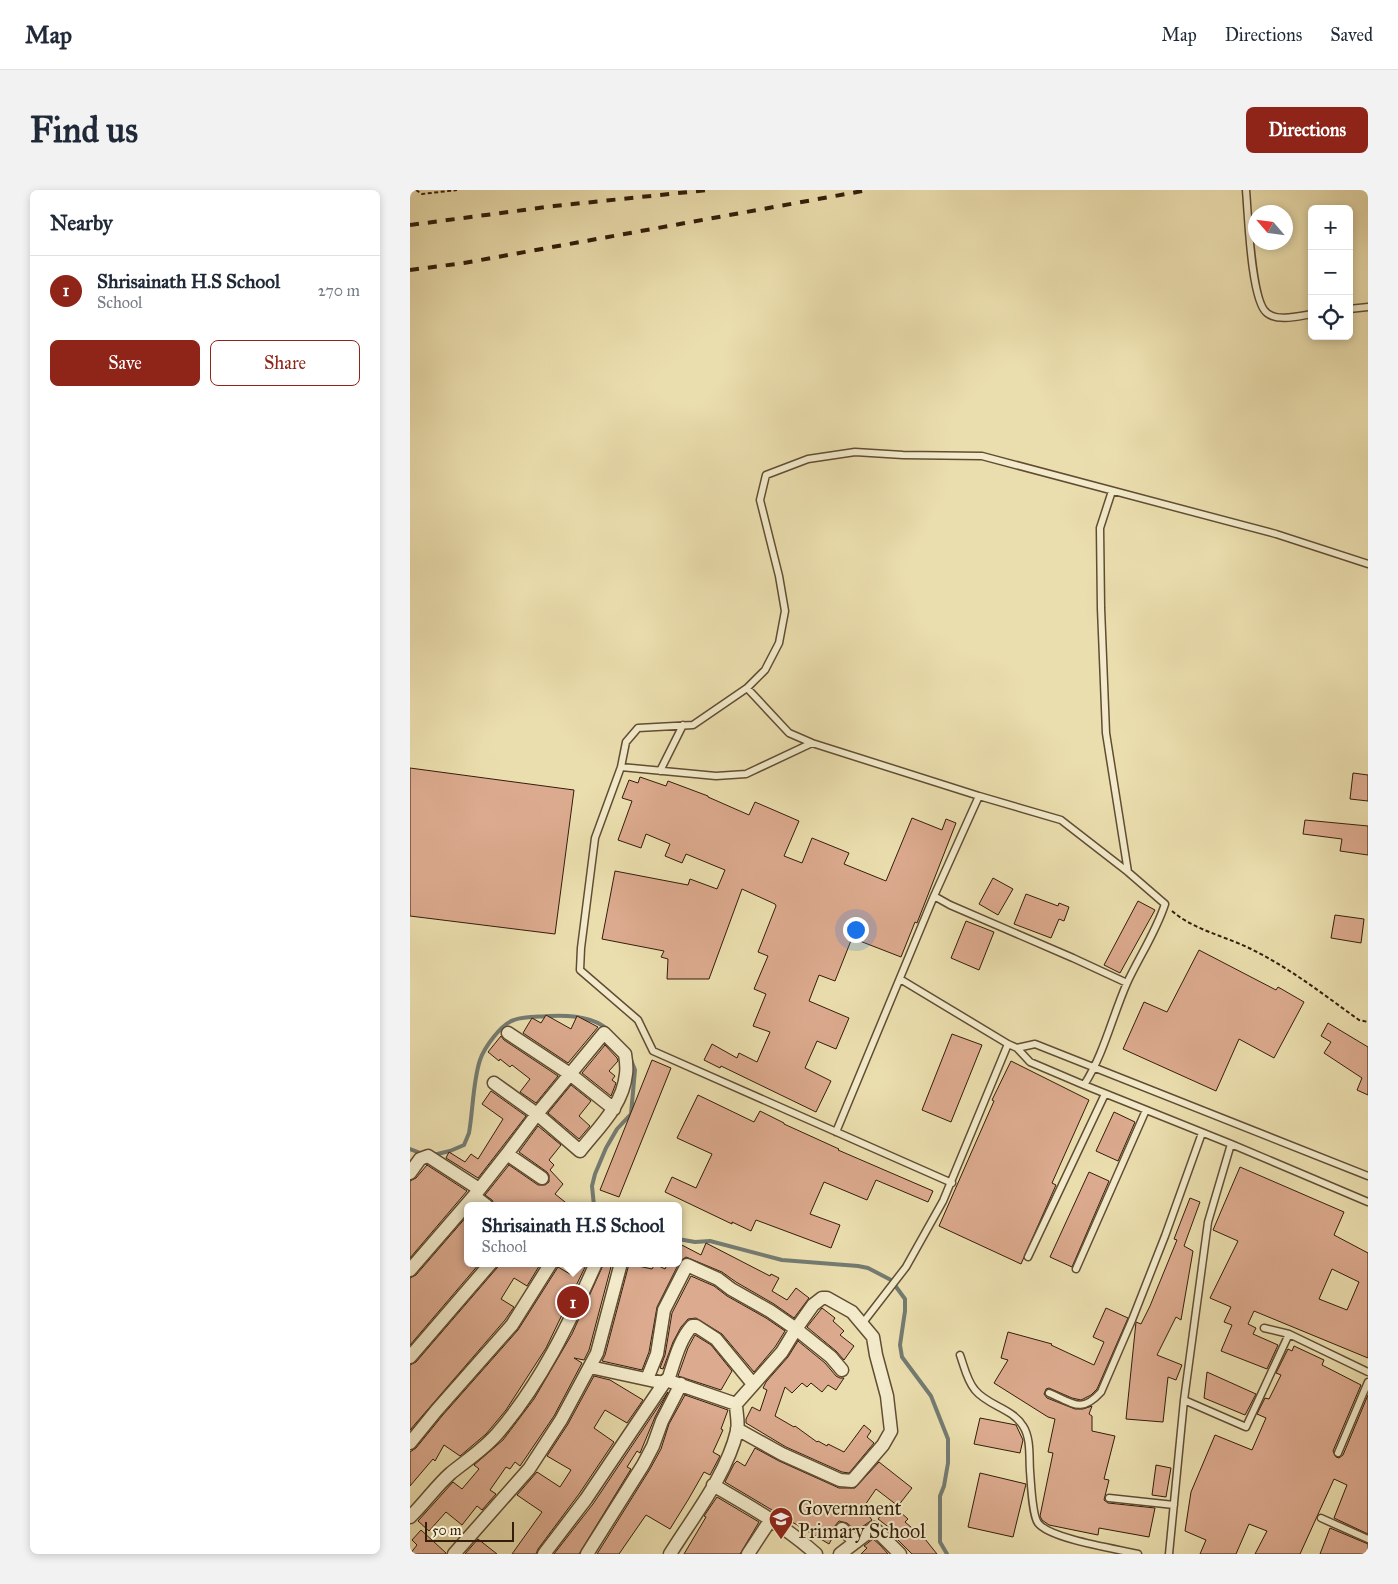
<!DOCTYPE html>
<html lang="en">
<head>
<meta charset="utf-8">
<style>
	body { margin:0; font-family:"IM FELL Great Primer",serif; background:#f2f2f3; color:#1f2937 }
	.controls { position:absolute; right:15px; top:15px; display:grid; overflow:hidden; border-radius:8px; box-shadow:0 2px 8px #0003 }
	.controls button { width:45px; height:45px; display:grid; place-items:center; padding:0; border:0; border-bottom:1px solid #e0e1e3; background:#fff; color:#1f2937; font:25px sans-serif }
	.compass { position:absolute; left:838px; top:15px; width:45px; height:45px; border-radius:50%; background:#fff; box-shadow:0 2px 8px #0003; rotate:298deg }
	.scale { position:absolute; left:15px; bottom:12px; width:89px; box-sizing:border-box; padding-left:5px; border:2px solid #331d0b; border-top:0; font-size:14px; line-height:18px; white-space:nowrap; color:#331d0b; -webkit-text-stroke:4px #f2eaca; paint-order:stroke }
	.you { position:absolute; left:445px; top:739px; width:18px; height:18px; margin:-12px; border:4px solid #fff; border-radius:50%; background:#1a73e8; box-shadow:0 0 0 8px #1a73e833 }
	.badge { display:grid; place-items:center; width:32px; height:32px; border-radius:50%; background:#8f2418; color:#fff; font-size:16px; font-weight:700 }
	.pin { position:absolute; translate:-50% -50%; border:2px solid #fff; box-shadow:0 1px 5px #0006 }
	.popup { position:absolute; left:54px; top:1012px; width:218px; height:65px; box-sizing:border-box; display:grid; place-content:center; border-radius:8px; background:#fff; filter:drop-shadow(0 1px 4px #0005); font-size:16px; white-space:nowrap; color:#747a83 }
	.popup b { font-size:19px; color:#1f2937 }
	.popup::after { content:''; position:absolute; left:50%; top:100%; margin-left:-10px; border:10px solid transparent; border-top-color:#fff }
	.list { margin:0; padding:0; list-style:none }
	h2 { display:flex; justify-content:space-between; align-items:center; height:65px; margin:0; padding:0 20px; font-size:21px }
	h2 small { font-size:16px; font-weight:400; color:#747a83 }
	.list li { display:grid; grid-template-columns:32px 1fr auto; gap:15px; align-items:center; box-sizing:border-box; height:70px; padding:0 20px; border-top:1px solid #e0e1e3 }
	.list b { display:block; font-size:19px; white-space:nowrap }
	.list p { margin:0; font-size:16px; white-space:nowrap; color:#747a83 }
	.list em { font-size:16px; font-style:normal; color:#747a83 }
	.actions { display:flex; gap:10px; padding:15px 20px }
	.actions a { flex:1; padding:11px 0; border:1px solid #8f2418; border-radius:8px; text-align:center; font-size:18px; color:#8f2418 }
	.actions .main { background:#8f2418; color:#fff }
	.icon { flex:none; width:28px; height:28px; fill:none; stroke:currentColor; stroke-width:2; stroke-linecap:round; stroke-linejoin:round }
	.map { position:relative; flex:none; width:958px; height:1364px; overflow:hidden; border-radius:8px }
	header { display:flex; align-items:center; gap:30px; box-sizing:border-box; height:70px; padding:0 25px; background:#fff; border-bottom:1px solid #e0e1e3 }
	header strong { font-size:24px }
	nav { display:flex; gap:28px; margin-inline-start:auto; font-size:18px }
	.intro { display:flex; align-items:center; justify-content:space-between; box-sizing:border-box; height:120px; padding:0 30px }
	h1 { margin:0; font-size:35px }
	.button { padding:12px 22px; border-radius:8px; background:#8f2418; color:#fff; font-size:18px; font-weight:700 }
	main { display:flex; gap:30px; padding:0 30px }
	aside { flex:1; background:#fff; border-radius:8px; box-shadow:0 2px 8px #0003 }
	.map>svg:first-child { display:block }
</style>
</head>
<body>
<header>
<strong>Map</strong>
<nav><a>Map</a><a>Directions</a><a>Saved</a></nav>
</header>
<div class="intro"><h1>Find us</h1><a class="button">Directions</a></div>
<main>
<aside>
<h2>Nearby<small></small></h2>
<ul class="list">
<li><span class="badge">1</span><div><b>Shrisainath H.S School</b><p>School</p></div><em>270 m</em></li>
</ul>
<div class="actions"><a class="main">Save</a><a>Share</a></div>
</aside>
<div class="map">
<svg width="958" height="1364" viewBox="0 0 958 1364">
	<rect width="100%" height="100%" fill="#ebdeae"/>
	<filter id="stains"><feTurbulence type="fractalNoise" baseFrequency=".004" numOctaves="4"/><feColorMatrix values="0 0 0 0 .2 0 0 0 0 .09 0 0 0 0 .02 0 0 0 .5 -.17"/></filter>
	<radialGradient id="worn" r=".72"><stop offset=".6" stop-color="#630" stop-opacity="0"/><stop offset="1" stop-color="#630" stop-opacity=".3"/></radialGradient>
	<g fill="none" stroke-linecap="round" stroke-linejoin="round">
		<!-- stream -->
		<path stroke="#747b72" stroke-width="4" d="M0,959l13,5
			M23,965l17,-4 14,-6 5,-12c4,-23 4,-52 11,-73 4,-12 21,-36 34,-40 10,-4 24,-3 35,-4 19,-1 43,0 58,13
			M184,1016l-2,-20 3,-12 11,-26 11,-19 14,-15 4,-44 -4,-10
			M268,1049l17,3 15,-1 72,19 76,6 10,2 23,12 14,19v12l-5,34 2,12 29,39 17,43v24l-4,23 -4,10v46l7,12"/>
	</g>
	<!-- building -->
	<path fill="#dcaa8e" stroke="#331d0b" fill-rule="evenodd" d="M0,578l164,22 -19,144 -145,-18z
		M943,583l15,2v26l-18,-2z
		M230,587l26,9 2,-5 40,15v1l41,18 6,-13 44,19 -15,35 18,7 10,-25 37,15 -5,11 42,17 26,-63 30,12 4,-11 10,4 -39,100 -2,-1 -14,35 -49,-19 -17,43 -16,-6 -10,26 40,17 -13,31 -19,-8 -12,27 26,13 -15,31 -95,-46 -1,2 -16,-8 8,-16 25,14 2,-5 18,9 13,-30 -17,-6 13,-32 -12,-5 14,-33 -10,-4 18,-46 -1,-2 -33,-15 -33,90h-42l1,-20 -7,-2 3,-6 -62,-12 13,-68 73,14 2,-6 27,10 8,-19 -39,-16 -4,9 -17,-7 5,-12 -24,-10 -5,14 -23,-8 14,-39 -10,-3 7,-18 9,3z
		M895,630l63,6v29l-28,-4 2,-12 -39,-5z
		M583,688l20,11 -15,26 -19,-11z
		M616,704l32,12 1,-3 10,4 -5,14 -5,-2 -8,19 -37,-14z
		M728,711l17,9 -35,63 -16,-8z
		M925,725l29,4 -3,24 -30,-5z
		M556,731l28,11 -15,38 -28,-12z
		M789,760l77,40 2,-3 26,15 -30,56 -35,-19 -23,52 -93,-42 21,-47 23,10z
		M136,825l25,14 6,-13 21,11 -30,36 -45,-30 9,-15 9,5z
		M918,833l40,24v48l-11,-5 5,-12 -38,-25 7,-11 -10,-6z
		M542,844l30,11 -31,77 -29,-12z
		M91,846l3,4 54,36 -22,27 -16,-11 10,-13 -18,-14 -2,2 -10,-8 -1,2 -11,-9z
		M195,855l12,13 1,3 -9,10 6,5 -3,4 4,3 -5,13 -29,-23z
		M242,870l19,8 -52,129 -19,-7z
		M601,871l78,39 -37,83 4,2 -35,79 -82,-38 55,-125 -2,-1z
		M161,895l20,16 -12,15 11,10 -11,13 -31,-26z
		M81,901l35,25 -48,62 -32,-20 3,-6 16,10 6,-8 7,5 25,-40 -21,-15z
		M288,905l56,27 6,-11 24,12v1l55,25 -1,1 95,41 -5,11 -52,-22 -9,20 -43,-18 -14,32 30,11 -9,23 -75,-28 -5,11 -19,-9v2l-67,-32 7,-15 24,11 16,-34 -35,-16z
		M704,922l21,10 -17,39 -22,-10z
		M128,936l23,19 -12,15 5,5 -4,5 13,14 -8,10 15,12h-75l-3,-6 -7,-5 24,-30 29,20h7l4,-3v-7l-2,-3 -28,-20z
		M17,975l40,26 -57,67v-77l6,-3z
		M830,977l104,45 -10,23 34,18v105l-114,-47 -6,13 8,4 -3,6 25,11 -11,24 -46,-18 11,-26 -8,-3 7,-15 -21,-9 28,-57 -25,-11zM922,1079l27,13 -12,28 -28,-11z
		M679,982l20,9 -37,86 -22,-10z
		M780,1008l10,4 -16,44 9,5 -12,69 -5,-3 -19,38 25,10 -6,15 -8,-3 -5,45 -37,-3 10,-97 5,2 9,-18 27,-66 -3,-1z
		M58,1025v48h12l-70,82v-67l6,-3z
		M268,1053l23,12 5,-12 64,33 1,-2 8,4 -7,13 15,9 9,-12 13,10 -15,20 -20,-14 -38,-22 -14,-10 -36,-15 -6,4 -23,46 -8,45 -7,18 -40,-9 3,-6 24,-91 23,5 3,-5 10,5 3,-6h10z
		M89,1073h42l-14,23 -13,-8 -13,21 13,8 -9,13 -95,110v-65l6,-3 81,-94z
		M166,1073h11l-41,85 -40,62 -20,24 -26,22 -16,-11 -9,16 -2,-2 -23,27v-34l6,-4 26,-32 76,-86 40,-63 12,7z
		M194,1073h8l-23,87 -5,10 -10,-2 8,5 -28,53 -34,50 -5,-4 -5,7 -4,-2 -16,23 6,4 -14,16 -5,-4 -15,19 -16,-13 -17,19 -11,-10 35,-39 9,7 17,-20 -5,-4 29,-25 31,-41 38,-65z
		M281,1086l23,10 13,10 39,22 19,13 -10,16 -21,25 -32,-38 -26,-16 -8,1 -7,8 -8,15 -10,27 -3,-1 5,-13 7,-42z
		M412,1118l13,10 -2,3 11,10 -4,4 14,11 -10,14 -8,-9 -29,-24z
		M696,1118l22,10 -31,71 -6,6 -10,5 -9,-2 -23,-10 -3,1 -2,5 3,4 28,11h8l9,-3 -3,8 3,2v15l23,5 -11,43 5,1 -5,20 4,3 47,5 -6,29 -50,-9 -1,7 -49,-10 -7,-5 -2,-4 13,-63 -5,-1 7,-33 -7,-2 -54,-34 14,-23 -7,-2 7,-26 44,12 -1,1 43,20 10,-23 -11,-5z
		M285,1145l16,10 21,26 -11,19 -43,-14 10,-28z
		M388,1151l27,22 11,13 4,2h4l-8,12 -8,-5 -6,7 -11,-9 -4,4 -5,-4 -10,10 -7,-6 -10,29 19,11 1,-1 22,16 1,-1 9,5 1,-2 16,8 20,-27 7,6 -4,6 7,6 -25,30 -7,-1 -56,-25 -40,-24v-4l6,-12 8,4 7,-21 -4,-2 3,-6 22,-25z
		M884,1156l30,14 -2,5 39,20 -28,66 3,6 3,1 4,-3 25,-60v139l-34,-16 13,-33 -13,-6 -34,75h-45l12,-23 -18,-7 -13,30h-36l6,-14 -21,-9 6,-39 24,-57 37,15 14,-32 -9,-4 8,-16 4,1 12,-24 -5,-2 12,-24 4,2z
		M797,1182l49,22 -11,21 -41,-17z
		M184,1186l16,4 33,20 -16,23 -22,-13 -11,18 20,14 -35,52 -41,55 -2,5h-24l30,-42 -25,-17 20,-23 23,15 11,-17 -24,-14 21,-32z
		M258,1202l-13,25 -15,36 -3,-2 -10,16 4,2 -52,85h-25l39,-50z
		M275,1205l43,15 -7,19 2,1 -10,22 7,4 -10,19 -6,-3 -16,28 -18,29 -24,-14 -27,39h-22l53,-85 11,-20 8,-25z
		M570,1228l36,7 7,15 -3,13 -46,-9z
		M345,1258l24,13 60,27h16l24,-26 33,26 -14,18 -22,-17 -13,19 9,12 -16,11 -9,-8 -8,-2 -5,6 1,6 -6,11 -104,-62 9,-18 3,-3 8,5z
		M746,1275l15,3 -5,29 -14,-2z
		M570,1283l46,11 -13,53 -45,-10z
		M307,1307l42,25 -19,32h-56l22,-37 -2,-1z
		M480,1313l18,16 -3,3 20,17 12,15h-25l-16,-16 3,-3 -21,-16z
		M920,1338l38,16v10h-48z
		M11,1340l25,23v1h-36l7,-9 -5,-5z
		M68,1349l19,15h-32z
		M463,1349l7,6 8,9h-27l6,-6 -3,-2z"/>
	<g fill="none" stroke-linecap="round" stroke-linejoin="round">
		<defs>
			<path id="lane" d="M836,0c2,22 5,112 21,123 11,9 32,3 45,1
				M939,119l19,-2
				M702,301l-12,37 1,80 5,125 22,139
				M337,498l18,-18 14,-27 6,-32 -6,-35 -19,-76 6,-25 42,-16 47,-7 48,3 79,1 294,78 92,30
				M211,577l95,9 30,-2 66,-31
				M250,581l23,-46
				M524,706l16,9 123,53 54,25
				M490,789l108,65 9,4 13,14 54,23 147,59 137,58
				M607,858l18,-4 333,132
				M426,942l98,-236 45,-100
				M542,993l-299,-132 -15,-31 -58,-50 1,-22 14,-110 26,-71 5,-25 12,-14 55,-3 54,-37 42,45 23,10 167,53 82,24 67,52 37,32c-9,28 -26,53 -38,79 -15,34 -23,71 -43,102
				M618,1067l77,-163
				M666,1079l70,-159
				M452,1134l44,-57 37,-66 65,-157
				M854,1138l25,6 79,38
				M550,1165c4,11 7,26 15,35 13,16 37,18 48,36 8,12 6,31 7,45 1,11 2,44 8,52 12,16 79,26 100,31
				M639,1203c24,10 32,21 52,-1l31,-72 33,-84 37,-103
				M774,1210l62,27 43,-93
				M928,1263l30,-71
				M699,1308l65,7
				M911,1328l47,21
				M759,1364l15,-154 24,-178 23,-78"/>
			<path id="street" d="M98,843l62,41 44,35
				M84,893l43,31 43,37c19,-24 43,-46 46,-77 1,-7 0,-14 -1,-20l-21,-21 -67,81 -30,40
				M0,983l10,-14 8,-3 51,33
				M64,1006l33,-42 35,24
				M0,1080l64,-74 13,10
				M0,1167l81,-94
				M237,1189l10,-25 7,-44 23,-45 31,14 13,10 39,22 26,18 -14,23 -46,52 -70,-24 -2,3
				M258,1190c6,-17 11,-40 24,-54h4l20,13 37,45
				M327,1239l45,25 58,26 12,1 31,-36 8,-14 -4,-35 -11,-41 -3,-18 -21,-25 -25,-14h-5l-9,7 -17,24 35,28 11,13
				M0,1253l26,-32 76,-86 39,-62
				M303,1295c36,21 72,41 103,69
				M0,1327c14,-13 26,-31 41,-44 16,-13 33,-24 46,-39 44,-51 72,-110 99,-171
				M432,1339l14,13
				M44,1364l75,-85 32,-49 36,-67 24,-90
				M134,1364l42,-55 78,-116 -74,-16
				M177,1364l56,-89 10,-19 9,-25 19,-37
				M260,1364c23,-37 57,-80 67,-123 2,-8 -1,-19 -1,-27
				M338,1364l23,-35
				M430,1364l34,-26 26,26"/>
		</defs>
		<!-- lane casing -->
		<use href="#lane" stroke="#614d34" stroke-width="9"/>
		<!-- street casing -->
		<use href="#street" stroke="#614d34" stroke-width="15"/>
		<!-- path -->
		<path stroke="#331d0b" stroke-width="2" stroke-dasharray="4 2.5" stroke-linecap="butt" d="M6,0l6,4 35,-4
			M762,721c22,19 53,25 79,38 39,19 73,46 108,71l9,2"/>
		<!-- lane -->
		<use href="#lane" stroke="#f2eaca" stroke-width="6"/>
		<!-- street -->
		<use href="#street" stroke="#f2eaca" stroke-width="12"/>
		<!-- rail -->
		<path stroke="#331d0b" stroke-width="4" stroke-dasharray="9 9" stroke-linecap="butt" d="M0,35l144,-19 154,-16
			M0,80l54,-7 404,-73"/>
	</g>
	<!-- icons -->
	<defs>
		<symbol id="school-pin" viewBox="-11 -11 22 30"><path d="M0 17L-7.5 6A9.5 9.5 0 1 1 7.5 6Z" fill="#8f2418" stroke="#f2eaca"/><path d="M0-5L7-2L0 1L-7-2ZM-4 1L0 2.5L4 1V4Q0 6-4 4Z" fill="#fff"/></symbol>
	</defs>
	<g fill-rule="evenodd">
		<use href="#school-pin" x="357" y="1315" width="28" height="38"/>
	</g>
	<g text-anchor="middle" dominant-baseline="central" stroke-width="4" stroke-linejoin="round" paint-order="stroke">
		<!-- poi labels -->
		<g font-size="20" fill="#331d0b" stroke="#f2eaca" text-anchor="start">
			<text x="388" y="1318">Government<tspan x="388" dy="23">Primary School</tspan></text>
		</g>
	</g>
	<rect width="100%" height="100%" filter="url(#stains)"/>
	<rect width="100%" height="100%" fill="url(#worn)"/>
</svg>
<div class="controls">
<button>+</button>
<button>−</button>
<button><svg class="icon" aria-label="locate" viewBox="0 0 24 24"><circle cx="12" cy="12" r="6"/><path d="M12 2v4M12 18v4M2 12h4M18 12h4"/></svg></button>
</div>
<svg class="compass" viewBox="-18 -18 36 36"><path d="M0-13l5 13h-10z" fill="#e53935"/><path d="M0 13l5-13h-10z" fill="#747a83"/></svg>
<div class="scale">50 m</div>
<div class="you"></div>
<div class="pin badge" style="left:163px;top:1112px">1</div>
<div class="popup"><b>Shrisainath H.S School</b>School</div>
</div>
</main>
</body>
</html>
